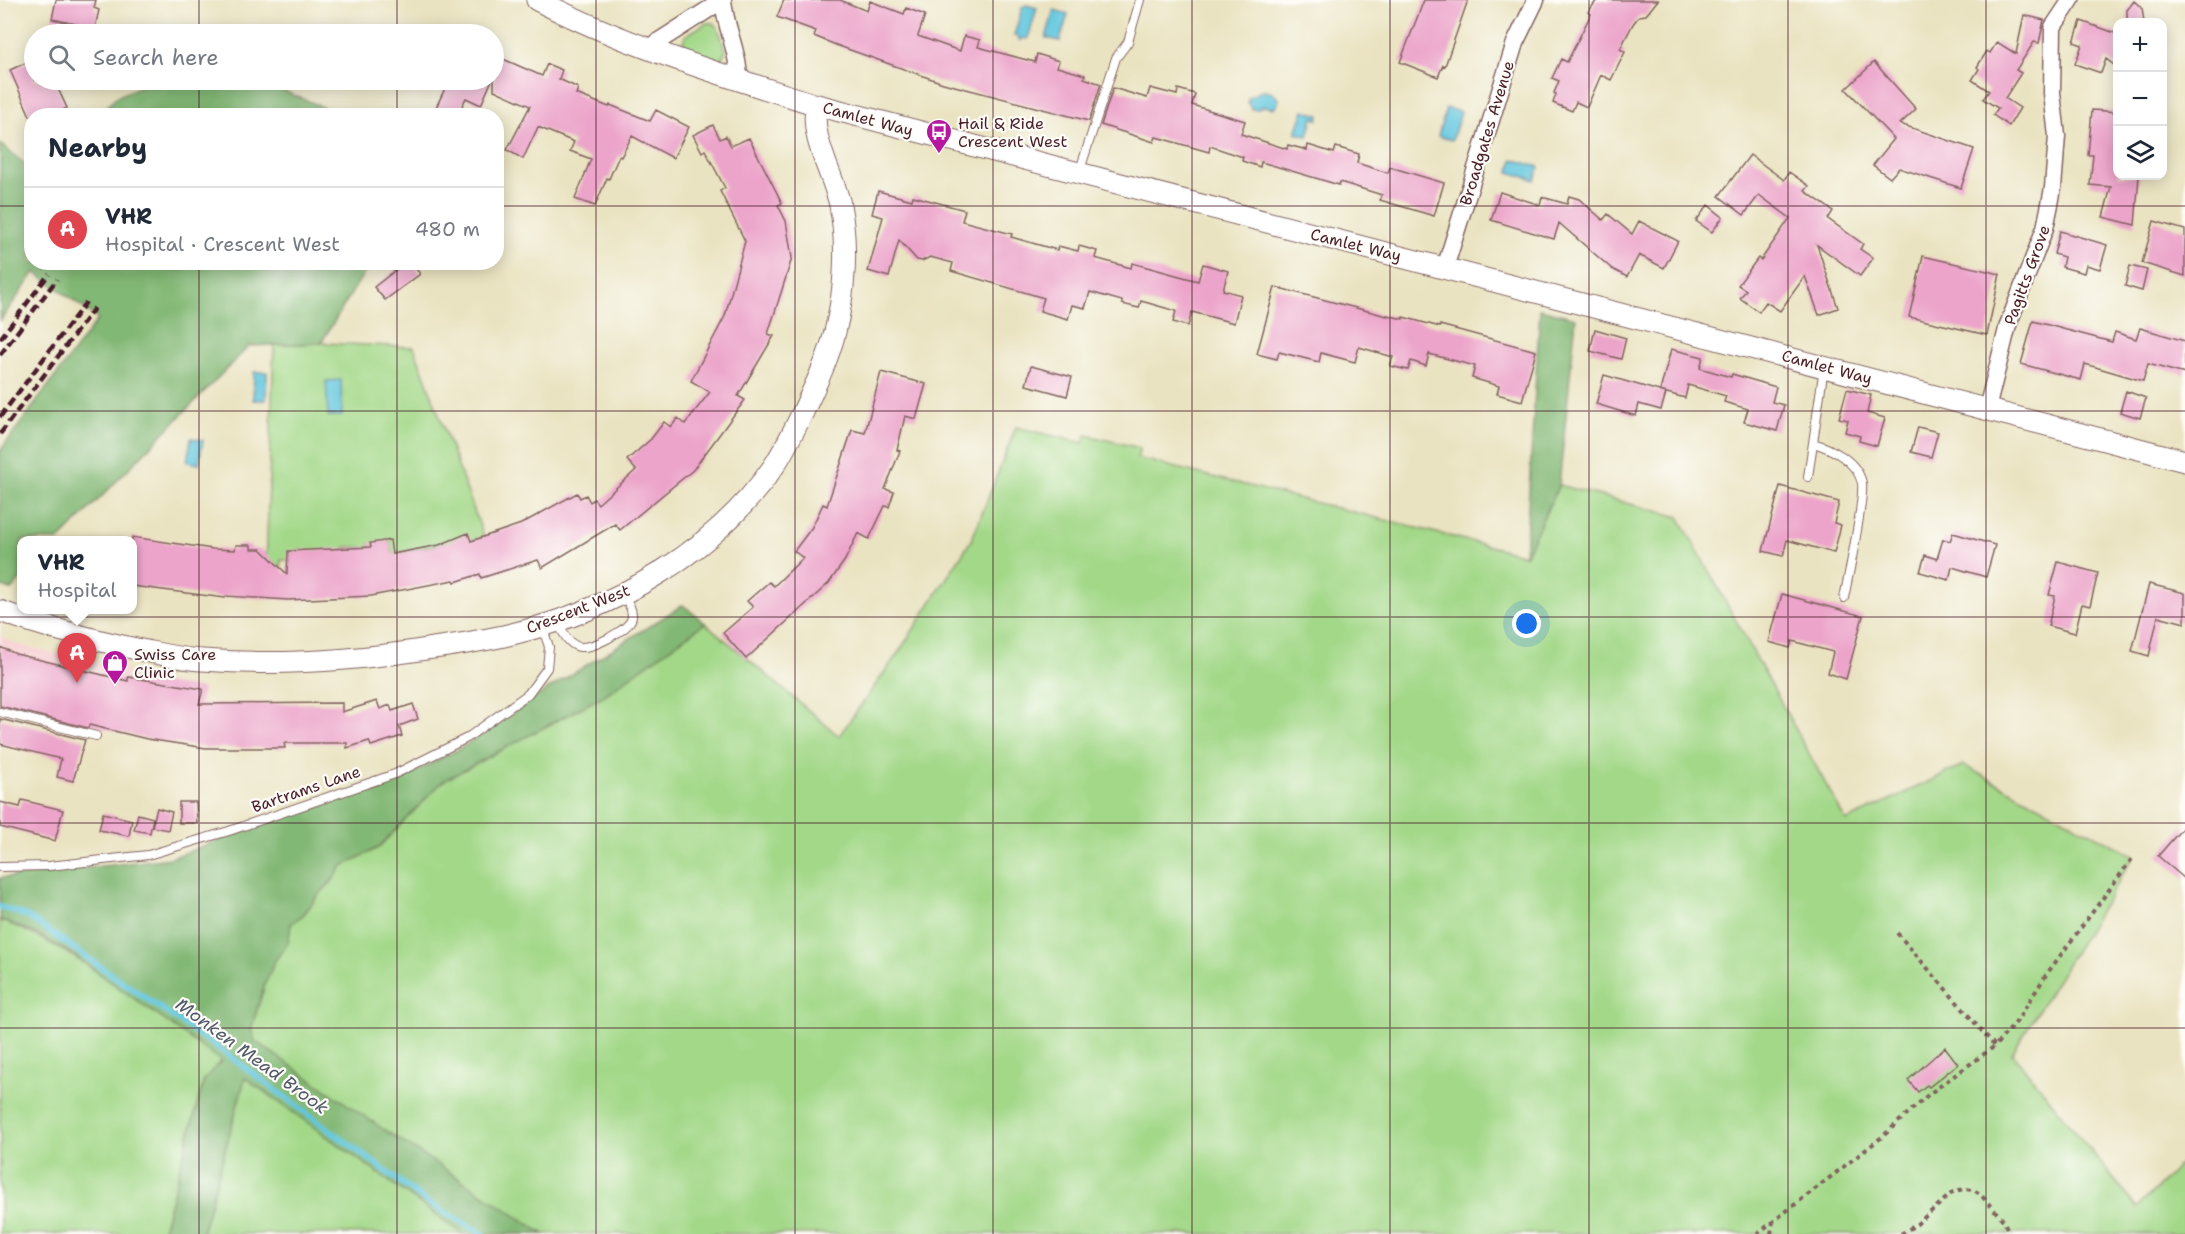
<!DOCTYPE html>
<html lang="en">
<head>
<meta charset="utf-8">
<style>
	body { margin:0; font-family:"Shantell Sans",sans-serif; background:#f6f6f7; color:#1f2937 }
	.controls { position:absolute; right:18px; top:18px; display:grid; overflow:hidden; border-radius:12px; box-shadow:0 3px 15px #0003 }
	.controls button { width:54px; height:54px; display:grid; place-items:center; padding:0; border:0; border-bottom:2px solid #e0e1e3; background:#fff; color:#1f2937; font:30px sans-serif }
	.you { position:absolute; left:1527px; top:624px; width:21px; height:21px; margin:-15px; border:4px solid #fff; border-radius:50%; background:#1a73e8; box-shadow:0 0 0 9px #1a73e833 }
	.badge { display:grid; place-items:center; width:39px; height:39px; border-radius:50%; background:#111827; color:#fff; font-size:20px; font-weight:700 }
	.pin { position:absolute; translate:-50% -50px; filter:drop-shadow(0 2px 3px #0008) }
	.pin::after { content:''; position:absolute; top:32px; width:21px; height:18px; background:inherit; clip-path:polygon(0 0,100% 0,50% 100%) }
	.popup { position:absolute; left:17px; top:536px; width:120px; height:78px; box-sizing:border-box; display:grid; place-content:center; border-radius:12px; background:#fff; filter:drop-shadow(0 2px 4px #0005); font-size:20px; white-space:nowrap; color:#747a83 }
	.popup b { font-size:22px; color:#1f2937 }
	.popup::after { content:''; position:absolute; left:50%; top:100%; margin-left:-12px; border:12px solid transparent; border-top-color:#fff }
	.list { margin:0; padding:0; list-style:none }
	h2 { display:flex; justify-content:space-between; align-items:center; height:78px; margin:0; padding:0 24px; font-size:26px }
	h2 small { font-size:20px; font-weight:400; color:#747a83 }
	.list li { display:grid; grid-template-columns:39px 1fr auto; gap:18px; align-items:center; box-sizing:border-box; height:84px; padding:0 24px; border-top:2px solid #e0e1e3 }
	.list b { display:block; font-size:22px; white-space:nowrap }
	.list p { margin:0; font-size:20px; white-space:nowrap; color:#747a83 }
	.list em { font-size:20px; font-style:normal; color:#747a83 }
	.icon { flex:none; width:33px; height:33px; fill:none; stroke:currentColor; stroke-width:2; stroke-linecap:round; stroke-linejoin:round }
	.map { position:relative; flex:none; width:2185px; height:1234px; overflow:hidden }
	.search { position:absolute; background:#fff; box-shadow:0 3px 15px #0003; left:24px; top:24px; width:480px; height:66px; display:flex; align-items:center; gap:15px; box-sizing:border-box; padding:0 21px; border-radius:33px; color:#747a83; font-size:22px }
	.panel { position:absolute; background:#fff; box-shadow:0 3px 15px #0003; left:24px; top:108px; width:480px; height:162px; border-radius:24px }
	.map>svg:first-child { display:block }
</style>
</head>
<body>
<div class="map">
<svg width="2185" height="1234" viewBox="0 0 2185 1234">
	<rect width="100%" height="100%" fill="#fdfcf7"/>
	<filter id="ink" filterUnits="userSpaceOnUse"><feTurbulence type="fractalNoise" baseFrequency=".0167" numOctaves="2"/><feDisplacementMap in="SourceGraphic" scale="12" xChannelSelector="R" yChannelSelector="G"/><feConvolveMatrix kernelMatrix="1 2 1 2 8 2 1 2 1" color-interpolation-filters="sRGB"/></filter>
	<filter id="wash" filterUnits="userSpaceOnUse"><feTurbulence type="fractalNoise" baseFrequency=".008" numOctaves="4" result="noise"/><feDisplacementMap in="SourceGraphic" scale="24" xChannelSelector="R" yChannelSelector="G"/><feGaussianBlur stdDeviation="1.35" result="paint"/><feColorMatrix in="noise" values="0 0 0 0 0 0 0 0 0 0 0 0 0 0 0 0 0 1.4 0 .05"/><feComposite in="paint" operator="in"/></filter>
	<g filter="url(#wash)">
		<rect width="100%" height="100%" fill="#eae3c1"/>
		<!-- built -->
		<path fill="#f7cfd3" d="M0,636l18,9 110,25 -11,54 -117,-27z"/>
		<!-- green -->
		<path fill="#a3d888" stroke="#767c5a" stroke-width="1.5" d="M706,23h7l5,5 8,23 -5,9 -4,1 -32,-12 -2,-7 2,-6z
			M321,343l93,4 70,190 -13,4 -27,2 -52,11 -2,-14 -20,4 3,15 -9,1 -1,-13h-18l1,17 -44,-13 -2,-2 -12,11h-7v7l-15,-1 8,-221z
			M1016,427l67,16 3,-8 54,13 -3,10 388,97 34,-70 120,32 167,304 117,-56 171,91 -122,197 125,155 48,-49v75h-1983l53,-193 -4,-12 13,-42 10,-25 14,-19 3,-19 13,-10 12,-16 17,-18 9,-14 36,-18 65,-67 160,-85 102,-73 134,113 60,-84 73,-113z
			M0,920c81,31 150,91 221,141l-17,19 -42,154h-162z"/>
		<!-- forest -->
		<path fill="#82b874" stroke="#666c50" stroke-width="1.5" d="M154,80h103l85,35h-243l17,-18z
			M0,144l31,25 1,93 338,1 -49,80 -72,3 -190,194h-37l-1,39 -10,11 -11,-4v-135l98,-132 -63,-47 -35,49z
			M1540,309l36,9 -17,167 -34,71z
			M683,605l22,18 -102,73 -160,85 -65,67 -36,18 -9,14 -17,18 -12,16 -13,10 -3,19 -14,19 -10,25 -13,42 4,12 134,92 155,101h-81l-218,-156 -43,156h-40l42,-154 17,-19 -149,-107 -42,-23 -30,-11v-42l171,-20 75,-28 150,-48 63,-33 40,-25 30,-23z"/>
		<!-- water -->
		<path fill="#60c6de" stroke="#557284" stroke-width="1.5" d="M1026,5l11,3 -9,31 -4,-1 -4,3 -2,-5h-4l8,-28z
			M1054,10l14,4 -8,27 -14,-3z
			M1261,91c7,0 13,1 17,8v5l-5,4 -10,-2 -5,3h-6l-5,-7 3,-5z
			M1446,108l15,4 -9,28 -14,-4z
			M1304,110l15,5 -1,4 -5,-1 -5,18 -12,-3z
			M1513,159l26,8 -4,13 -26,-8z
			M254,372h13l-1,28h-13z
			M341,380l1,36h-14l-2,-35z
			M191,438l12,2 -4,24 -12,-2z"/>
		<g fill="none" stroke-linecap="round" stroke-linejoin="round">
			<!-- stream -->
			<path stroke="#60c6de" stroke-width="6" d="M0,907l27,9 197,136 203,150 56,32"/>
		</g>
		<g id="blocks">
			<!-- building -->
			<path fill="#eca4ca" d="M56,0h40l-2,8 5,2 -4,18 -43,-9z
				M784,0h56l27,11 3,-10 34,13 2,-6 19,7 -7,21 42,15 4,-15 16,4 -2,7 57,15 2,-8 22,7 -2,6 28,8 -1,3 17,6 -12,37 -146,-38 -107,-38 -22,-9 2,-5 -39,-14z
				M1424,0h44l-23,66 -2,-1 -5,12 -38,-15z
				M1597,0h61l-12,15 -7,1 -6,8 -13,25 5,3 -14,28 -10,-5 -14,32 -11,-5 -4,9 -19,-8 3,-9 -2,-1 5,-12 -7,-3 9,-19 6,3 24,-48 -3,-2z
				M2134,1l8,7 2,14h-17v-12z
				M2024,15l20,5 -5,23 -5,-1 -18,28 5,3 -16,25 15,10 -11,18 -16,-11 5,-7 -15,-9 6,-8 -17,-11 7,-11 -2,-2 10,-16 3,2 7,-11 19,12z
				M2081,21l37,13v34l-12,-9 -5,14 -26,-9 7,-19 -8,-3z
				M494,55l48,21 5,-12 15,6 -3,9 19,9 -2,6 33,13 1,-2 40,16 6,-11 33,17 -16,31 -41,-22 -11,21 -2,-1 -10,23 -2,-1 -12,28 -20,-7 16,-40 -21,-8 4,-9 -36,-15 -15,32 -16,-9 23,-44 -36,-16z
				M34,59v21h20l13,28 -17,8h-20l-20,-46z
				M1874,62l42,47 -16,15 74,25 -13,39 -62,-20 -9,10 -17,-13 21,-26 -48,-50z
				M449,80h43l-11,25 -15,-7 -9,18h-25z
				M1113,88l34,10 3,-10 27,7 1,-6 17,5 -3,11 53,16 -4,13 46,15 1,-4 19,5 1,-5 26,8 2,-6 23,7 -2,9 31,10 2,-6 54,16 -10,33 -54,-16 2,-5 -42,-13 -1,3 -78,-23 -1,5 -18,-6 1,-4 -33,-11 -1,6 -53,-15 -2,5 -53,-17z
				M2092,110l26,2v64h21l-4,49 -32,-8 8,-30 -21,-2 3,-30h-5z
				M713,125l7,14 6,-3 5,10 18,-8 33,65 -4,2 8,16 6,37 -24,76 6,2 -36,60 7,4 -52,70 -73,60 -5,-6 -73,44 -4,-8 -57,18 -1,-4 -25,8 -1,-2 -83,16 -83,4 -62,-4 -1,2 -93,-12v-49l81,12 22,1 1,-5h15v4h10l26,25 1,-23 83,-4 -1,-4 20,-3 2,14 47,-9 29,-12 3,8 50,-17 56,-31 3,5 6,-3 4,7 4,-3 4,5 38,-34 -9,-10 24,-21 13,-17 7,5 7,-9 7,6 25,-32 -19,-11 34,-65 20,-75 -25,-50 5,-3 -20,-38 -3,2 -9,-17z
				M1750,155l34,25 5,-8 20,14 -4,5 28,20 -5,8 35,25 -3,5 13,9 -13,18 -43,-31 21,63 -19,7 -14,-39 -25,35 -14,-9 -7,10 -19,-14 6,-8 -8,-5 20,-27 3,2 29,-42 -31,-23 -15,20 -25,-19z
				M878,191l34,9 1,-4 52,14 -3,11 50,13 -1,3 46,13 1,-4 20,5 1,-5 18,5 -2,7 36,10 1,-5 66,18 5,-17 25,7 -5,19 18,5 -7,28 -42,-11 -4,14 -15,-4 3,-11 -35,-10 -2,7 -17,-4v-3l-32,-9 -5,16 -13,-3 -4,14 -28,-8 4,-13 -93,-27 2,-8 -23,-6 -8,4 -5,-1 -18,-20 -10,37 -21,-6 15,-54 -11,-3z
				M1500,192l40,13 2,-8 25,7 2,-8 10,3 24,21 5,-6 24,20 7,-13 39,20 -14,27 -25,-13 -12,22 -15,-8 -53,-46 -5,16 -63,-19z
				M1708,205l15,12 -11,15 -16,-11z
				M2154,221l31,9v46l-43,-13z
				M2060,231l47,14 -7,24 -14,-4 -2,8 -22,-6 2,-10 -10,-3z
				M1923,256l77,18 -13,61 -78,-18z
				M406,262h5l9,12 -35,26 -11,-13z
				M2130,266l17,4 -5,21 -17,-5z
				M1275,287l112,29v-1l16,4v-2l37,10v-2l96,26 -14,50 -25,-7 2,-8 -27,-8 3,-12 -46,-12 -3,12 -15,-5 -3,9 -18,-4 3,-9 -34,-10 -4,15 -34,-9 -2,9 -40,-10 -2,7 -20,-5z
				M2033,321l79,21 3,-10 21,7 4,-11 45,13v33l-37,-10 -5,17 -58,-17 -4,16 -60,-16z
				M1595,329l31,9 -5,21 -31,-8z
				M1671,349l32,8 -3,11 31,9 1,-3 44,13 -4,15 12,3 -7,26 -33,-9 4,-13 -24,-7 2,-6 -38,-11 -3,13 -25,-7z
				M1031,366l41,11 -5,19 -41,-11z
				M881,372l45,12 -10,35 -11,-3 -8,34 3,1 -15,38 9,3 -5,15 -4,-1 -16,33 -11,-6 -13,27 -16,23 -83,76 -23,-26 30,-26 -6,-6 22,-19 5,4 29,-28 -9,-7 18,-24 11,-23 4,2 25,-76 13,3z
				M1604,375l62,18 -5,17 -22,-6 -3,12 -40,-12z
				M1847,389l24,6 -4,18 18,5 -8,28 -18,-5 1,-5 -15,-4 3,-12 -9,-2z
				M2126,391l20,7 -6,20 -20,-6z
				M1918,427l20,5 -7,25 -20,-5z
				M1780,486l59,16 -5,21 7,2 -7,28 -47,-13 -4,16 -20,-5z
				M1953,533l42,12 -9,32 -34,-10 -3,13 -29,-8 5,-17 12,4 6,-20 7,2z
				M2058,562l40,11 -8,33 -8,-2 -7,29 -27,-7 7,-30 -6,-1z
				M2149,584l36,9v30l-27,-7 -9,40 -17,-5z
				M1782,594l81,22 -17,63 -18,-6 5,-21 -41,-11 -2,7 -21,-6z
				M0,647l16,7 112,27v-4l75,12 -4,15 143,-1v9l35,-11 3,8 10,-4 2,6 21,-7 5,15 -19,7 3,10 -31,10 -2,-5 -22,7v-5h-63l1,5h-79l-59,-9 -58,-14 -1,3 -88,-22z
				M0,719l85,21 -12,41 -16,-4 4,-18 -61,-15z
				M22,800l41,10 -8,31 -55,-14v-25l20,5z
				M179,802h17l1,21h-18z
				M157,808l15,4 -4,18 -16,-3z
				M103,813l29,7 -3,16 -30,-6z
				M138,814l15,4 -3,15 -16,-3z
				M2185,825v54l-27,-23z
				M1945,1047l13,17 -29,23 -2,-2 -9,7 -10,-12z"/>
		</g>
	</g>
	<g filter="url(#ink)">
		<use href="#blocks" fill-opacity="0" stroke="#826460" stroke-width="1.5"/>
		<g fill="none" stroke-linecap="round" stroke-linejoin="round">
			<defs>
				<path id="service" d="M1079,173l37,-115 12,-16 12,-42
					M1813,443c18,5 44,18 49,40 1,8 -1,19 -2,28 -4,29 -10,58 -16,87
					M1808,477l16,-110
					M557,621c14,30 23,32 52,17 7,-5 18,-9 22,-18 4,-8 -4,-19 -8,-26
					M0,712l96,24
					M0,867l49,-1 99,-11 81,-24 166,-57 72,-36 61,-44 19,-26 2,-21 -7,-21"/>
				<path id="minor" d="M723,0c2,27 16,53 16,80
					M648,48l75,-48
					M1445,268l70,-225 21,-43
					M1987,409l21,-84 37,-97 5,-24 3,-16 4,-52 -5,-43 1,-66 18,-27"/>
				<path id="tertiary" d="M537,0c89,46 186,75 280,105l1368,356
					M0,611c46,17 94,29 141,39 20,4 41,9 61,10 75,6 150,1 225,-11 28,-4 57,-8 85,-15 101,-24 202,-81 262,-168 11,-17 20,-36 29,-54 12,-26 25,-52 32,-80 10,-40 13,-86 5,-127 -6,-29 -32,-71 -23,-100"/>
			</defs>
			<!-- service casing -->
			<use href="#service" stroke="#826460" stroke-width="10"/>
			<!-- minor casing -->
			<use href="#minor" stroke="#826460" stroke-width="19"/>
			<!-- tertiary casing -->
			<use href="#tertiary" stroke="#826460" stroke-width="23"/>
			<!-- path -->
			<path stroke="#826460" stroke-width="4" stroke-dasharray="4.5 4.5" stroke-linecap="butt" d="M1897,933l98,113
				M1757,1234l125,-97 47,-43 66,-48 22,-25 29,-46 88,-119
				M1771,1234l2,-12
				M1901,1234l16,-10 36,-32 10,-3 11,1 6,4 24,27 5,13"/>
			<!-- service -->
			<use href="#service" stroke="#fff" stroke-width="8"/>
			<!-- minor -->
			<use href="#minor" stroke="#fff" stroke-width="16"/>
			<!-- tertiary -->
			<use href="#tertiary" stroke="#fff" stroke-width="21"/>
			<!-- rail -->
			<path stroke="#4a1f2b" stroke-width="4.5" stroke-dasharray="9 4.5" stroke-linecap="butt" d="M0,339l49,-65
				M0,355l57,-76
				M0,417l86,-115
				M0,434l95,-127"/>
		</g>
	</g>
	<!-- grid -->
	<path fill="none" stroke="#4a1f2b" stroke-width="1.5" stroke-opacity="0.55" d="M199,0v34M397,0v34M596,0v1234M795,0v1234M993,0v1234M1192,0v1234M1390,0v1234M1589,0v1234M1788,0v1234M1986,0v1234M199,80v36M397,80v36M0,206h32M496,206h1689M199,262v972M397,262v972M0,411h2185M0,617h2185M0,823h2185M0,1028h2185"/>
	<!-- icons -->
	<defs>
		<symbol id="bus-pin" viewBox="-11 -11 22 30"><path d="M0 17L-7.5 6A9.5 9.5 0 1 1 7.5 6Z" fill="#b5179e" stroke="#fdfcf7"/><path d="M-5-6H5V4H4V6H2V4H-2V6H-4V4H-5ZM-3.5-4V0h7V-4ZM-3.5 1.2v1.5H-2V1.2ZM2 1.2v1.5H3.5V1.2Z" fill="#fff"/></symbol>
		<symbol id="shop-pin" viewBox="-11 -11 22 30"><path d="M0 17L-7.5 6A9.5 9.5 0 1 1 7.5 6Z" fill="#b5179e" stroke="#fdfcf7"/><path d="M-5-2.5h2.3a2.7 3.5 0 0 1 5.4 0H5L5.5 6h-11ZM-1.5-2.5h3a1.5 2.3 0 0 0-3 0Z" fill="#fff"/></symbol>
	</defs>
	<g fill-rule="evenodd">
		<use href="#bus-pin" x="924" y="117" width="30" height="40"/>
		<use href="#shop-pin" x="100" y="648" width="30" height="40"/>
	</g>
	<g text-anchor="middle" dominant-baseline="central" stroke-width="4.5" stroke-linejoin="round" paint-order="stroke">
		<!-- street labels -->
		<g font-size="16" fill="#4a1f2b" stroke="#fdfcf7">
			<text transform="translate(868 119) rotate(15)">Camlet Way</text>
			<text transform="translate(1487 133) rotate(-73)">Broadgates Avenue</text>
			<text transform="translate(1356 245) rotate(14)">Camlet Way</text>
			<text transform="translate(2027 275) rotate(-70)">Pagitts Grove</text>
			<text transform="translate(1827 367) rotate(15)">Camlet Way</text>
			<text transform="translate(578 609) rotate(-21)">Crescent West</text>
			<text transform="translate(306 789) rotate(-19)">Bartrams Lane</text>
		</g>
		<!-- poi labels -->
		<g font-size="16" fill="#4a1f2b" stroke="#fdfcf7" text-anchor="start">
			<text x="958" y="123">Hail &amp; Ride<tspan x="958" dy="18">Crescent West</tspan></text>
			<text x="134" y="654">Swiss Care<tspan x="134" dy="18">Clinic</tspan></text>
		</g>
		<!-- water labels -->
		<g font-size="18" font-style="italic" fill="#52596a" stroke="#fdfcf7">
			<text transform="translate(252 1056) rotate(36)">Monken Mead Brook</text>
		</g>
	</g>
</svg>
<div class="controls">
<button>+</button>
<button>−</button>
<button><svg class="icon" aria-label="layers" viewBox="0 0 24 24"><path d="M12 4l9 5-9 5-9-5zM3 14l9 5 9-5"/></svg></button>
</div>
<div class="you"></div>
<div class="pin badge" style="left:77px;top:683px;background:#e0444e">A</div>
<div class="popup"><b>VHR</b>Hospital</div>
<div class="search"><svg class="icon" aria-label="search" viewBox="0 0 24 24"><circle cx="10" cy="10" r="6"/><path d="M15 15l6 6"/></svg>Search here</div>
<section class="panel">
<h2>Nearby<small></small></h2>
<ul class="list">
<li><span class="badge" style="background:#e0444e">A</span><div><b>VHR</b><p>Hospital · Crescent West</p></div><em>480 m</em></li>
</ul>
</section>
</div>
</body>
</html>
